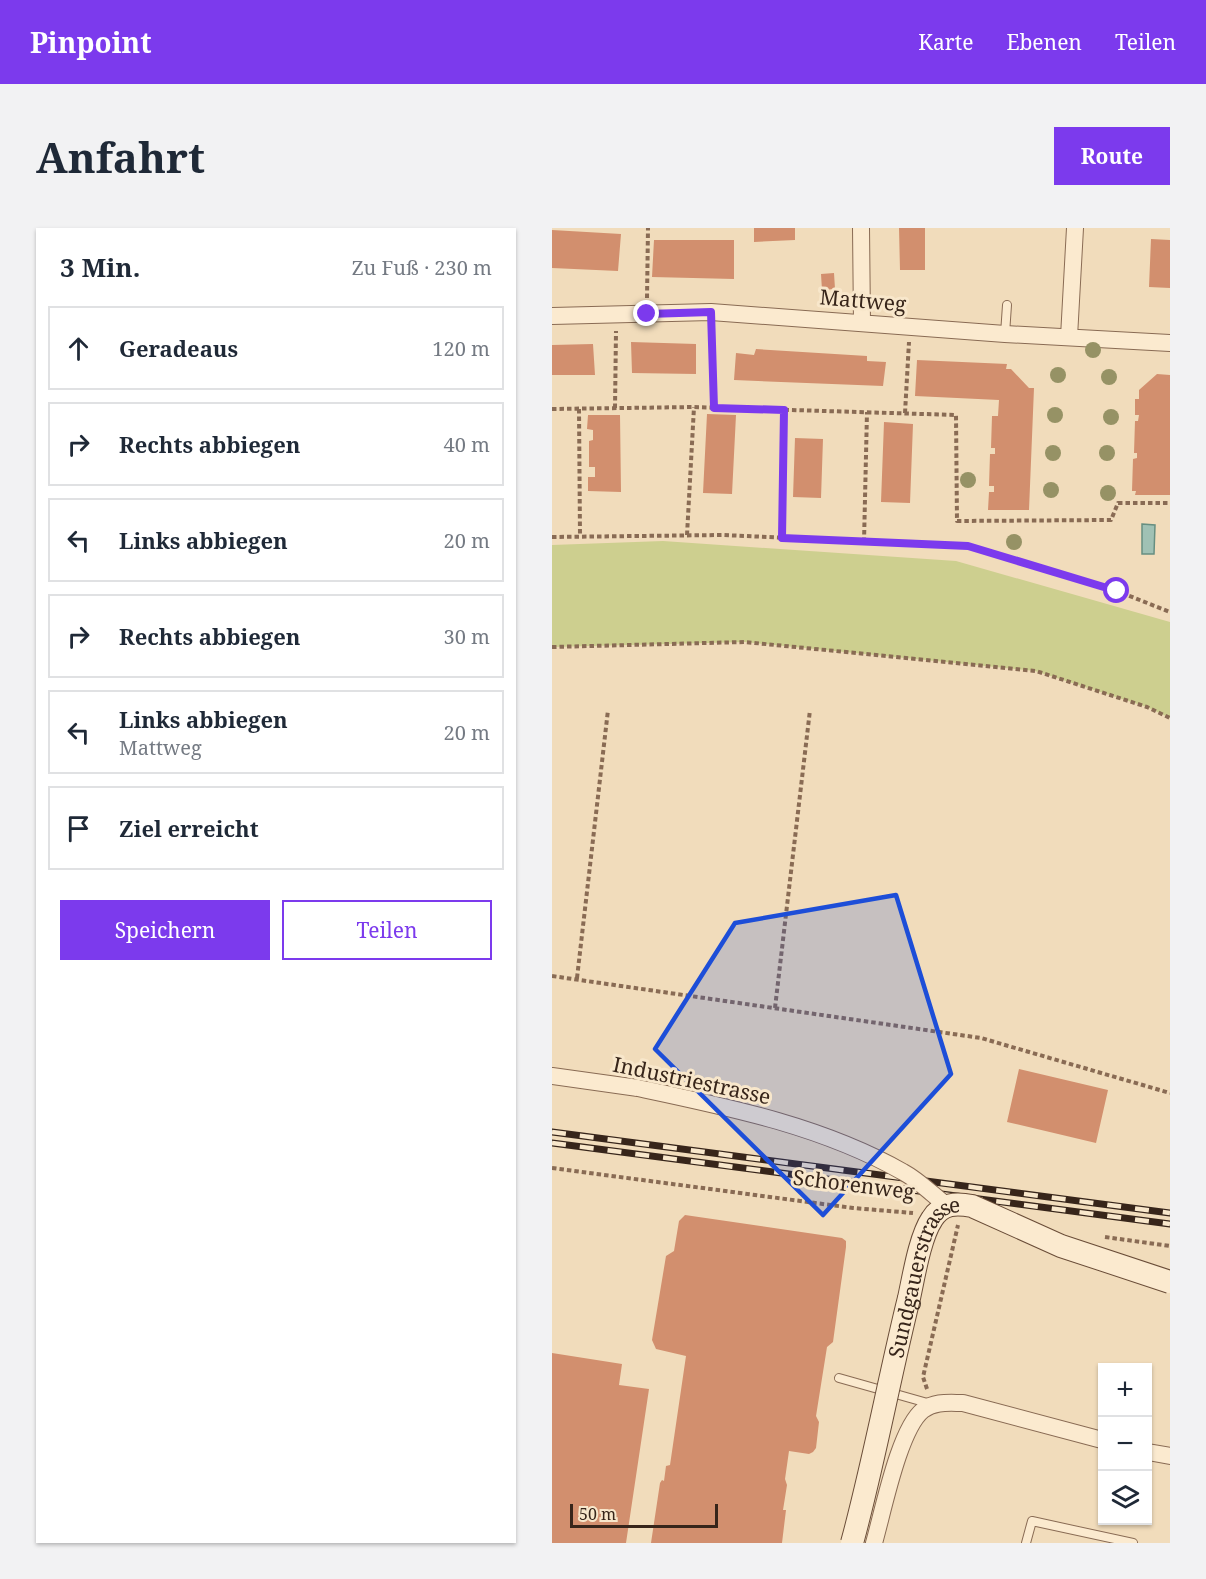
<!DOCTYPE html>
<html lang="de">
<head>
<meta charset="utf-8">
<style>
	body { margin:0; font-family:"Noto Serif",serif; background:#f2f2f3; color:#1f2937 }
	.controls { position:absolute; right:18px; bottom:18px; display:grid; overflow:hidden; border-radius:0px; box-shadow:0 2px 4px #0004 }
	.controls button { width:54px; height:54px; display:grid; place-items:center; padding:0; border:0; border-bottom:2px solid #e0e1e3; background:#fff; color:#1f2937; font:30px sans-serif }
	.scale { position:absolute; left:18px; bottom:15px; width:148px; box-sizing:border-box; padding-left:6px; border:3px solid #37251a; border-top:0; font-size:16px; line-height:21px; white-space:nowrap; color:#37251a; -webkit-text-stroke:4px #f8e7cb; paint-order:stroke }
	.stop { position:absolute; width:18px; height:18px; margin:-14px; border:4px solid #7c3aed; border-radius:50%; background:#fff }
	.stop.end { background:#7c3aed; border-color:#fff; box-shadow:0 2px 6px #0008 }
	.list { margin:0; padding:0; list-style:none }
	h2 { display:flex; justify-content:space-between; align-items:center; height:78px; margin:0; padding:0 24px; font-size:26px }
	h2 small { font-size:20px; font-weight:400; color:#747a83 }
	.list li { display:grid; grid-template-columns:39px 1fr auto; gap:18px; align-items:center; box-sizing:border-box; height:84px; margin:0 12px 12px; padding:0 12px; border:2px solid #e0e1e3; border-radius:0px }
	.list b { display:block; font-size:22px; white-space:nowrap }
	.list p { margin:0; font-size:20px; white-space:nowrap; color:#747a83 }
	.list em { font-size:20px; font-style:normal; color:#747a83 }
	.actions { display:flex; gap:12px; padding:18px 24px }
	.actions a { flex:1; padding:14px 0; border:2px solid #7c3aed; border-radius:0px; text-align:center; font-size:21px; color:#7c3aed }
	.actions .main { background:#7c3aed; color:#fff }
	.icon { flex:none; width:33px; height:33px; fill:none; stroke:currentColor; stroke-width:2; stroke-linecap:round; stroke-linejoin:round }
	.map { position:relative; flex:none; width:618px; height:1315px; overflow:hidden; border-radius:0px }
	header { display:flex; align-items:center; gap:36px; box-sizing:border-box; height:84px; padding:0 30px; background:#7c3aed; color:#fff }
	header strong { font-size:28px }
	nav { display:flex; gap:33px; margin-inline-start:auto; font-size:21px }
	.intro { display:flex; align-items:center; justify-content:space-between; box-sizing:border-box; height:144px; padding:0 36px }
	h1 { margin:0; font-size:42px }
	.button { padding:15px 27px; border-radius:0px; background:#7c3aed; color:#fff; font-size:21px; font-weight:700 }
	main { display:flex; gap:36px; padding:0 36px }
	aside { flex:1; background:#fff; border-radius:0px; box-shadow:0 2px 4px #0004 }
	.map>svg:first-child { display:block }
</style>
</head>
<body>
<header>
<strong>Pinpoint</strong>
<nav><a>Karte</a><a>Ebenen</a><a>Teilen</a></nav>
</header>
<div class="intro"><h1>Anfahrt</h1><a class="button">Route</a></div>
<main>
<aside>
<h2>3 Min.<small>Zu Fuß · 230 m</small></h2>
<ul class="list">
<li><svg class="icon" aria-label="ahead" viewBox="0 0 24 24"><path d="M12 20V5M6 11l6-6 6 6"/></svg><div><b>Geradeaus</b></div><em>120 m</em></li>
<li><svg class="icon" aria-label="right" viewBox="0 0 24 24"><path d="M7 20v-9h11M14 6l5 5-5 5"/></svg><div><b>Rechts abbiegen</b></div><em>40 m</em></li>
<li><svg class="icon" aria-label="left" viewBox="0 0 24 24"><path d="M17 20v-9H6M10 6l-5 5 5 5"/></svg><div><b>Links abbiegen</b></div><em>20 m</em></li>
<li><svg class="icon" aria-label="right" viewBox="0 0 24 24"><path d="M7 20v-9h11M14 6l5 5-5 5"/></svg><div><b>Rechts abbiegen</b></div><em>30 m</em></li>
<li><svg class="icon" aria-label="left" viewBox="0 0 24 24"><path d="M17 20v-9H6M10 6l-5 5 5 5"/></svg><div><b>Links abbiegen</b><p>Mattweg</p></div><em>20 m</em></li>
<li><svg class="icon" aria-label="arrive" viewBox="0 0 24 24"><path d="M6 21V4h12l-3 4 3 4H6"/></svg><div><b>Ziel erreicht</b></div></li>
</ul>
<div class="actions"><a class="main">Speichern</a><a>Teilen</a></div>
</aside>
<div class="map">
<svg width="618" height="1315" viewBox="0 0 618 1315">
	<rect width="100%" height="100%" fill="#f1dcbb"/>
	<!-- green -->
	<path fill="#cdcf8f" d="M111,313l293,20 214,61v96l-23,-11 -112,-36 -290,-29 -193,5v-102z"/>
	<!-- water -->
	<path fill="#a0c1b4" stroke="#678f81" stroke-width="1.5" d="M590,296l13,1 -1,29h-12z"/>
	<!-- building -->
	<path fill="#d28f6e" d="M202,0h41v12l-41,2z
		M347,0h26v42h-25z
		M0,2l69,4 -3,37 -66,-3z
		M599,11l19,1v48l-21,-1z
		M102,12h80v39l-82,-2z
		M282,45l1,16 -13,1 -1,-16z
		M79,114l65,2v30l-64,-1z
		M41,116l2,31h-43v-30z
		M204,121l111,7v5l19,1 -3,24 -149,-6 2,-27 18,2z
		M365,132l90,4 -1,5h5l18,19h5l-5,122h-41l1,-18h5v-6h-5l1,-32h5v-6h-4l1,-32h6l1,-16 -84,-4z
		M605,146l13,1v120h-35l1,-4h-4l1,-32 4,-1v-5h-3l1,-32h3l1,-6h-4v-16h4v-9z
		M155,186l29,1 -4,79 -29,-1z
		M36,187h32l1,77 -33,-1v-14h7v-10h-6v-26l4,-1v-10l-6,-1z
		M332,194l29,2 -3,79 -29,-1z
		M243,210l28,1 -2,59 -28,-1z
		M467,841l89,21 -12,53 -89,-21z
		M133,987l157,23 4,3v6l-13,95 -6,5 -11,69 3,6 -3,26 -3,4 -4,2 -20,-3 -4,28 2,6 -4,25h3l-4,33h-131l9,-60 2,-3 2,1 2,-15 4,-1 16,-109 -30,-7 -4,-9 14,-84 8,-5 5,-30z
		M0,1125l70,11 -3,21 30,4 -23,154h-74z"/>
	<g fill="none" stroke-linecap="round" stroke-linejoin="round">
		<defs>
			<path id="service" d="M453,106l2,-29
				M287,1150l92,26
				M474,1315l6,-22 101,22"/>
			<path id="minor" d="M309,0l1,94
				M0,88l159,-4 294,22 165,9
				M517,109l6,-109
				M0,848l86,12
				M596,1224l22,4
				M322,1315c9,-31 25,-114 49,-133 12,-9 26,-7 40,-7l139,37"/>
		</defs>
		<!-- service casing -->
		<use href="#service" stroke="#896b54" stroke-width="10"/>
		<!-- minor casing -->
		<use href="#minor" stroke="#896b54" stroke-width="18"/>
		<!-- path -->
		<path stroke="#896b54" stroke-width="4" stroke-dasharray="4.5 3" stroke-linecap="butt" d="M95,70l1,-70
			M160,99l2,81
			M63,180l1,-77
			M0,181l142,-2 262,8 1,106 154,-1 7,-17h52
			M27,181l1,127
			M353,185l4,-71
			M135,307l7,-128
			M0,309l171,-2 245,11 149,45 53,21
			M230,310l2,-128
			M312,314l3,-130
			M0,419l193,-5 291,29 111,36 23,11
			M0,748l429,62 189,55
			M25,750l31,-268
			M223,780l35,-298
			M0,940l301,40 60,5
			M553,1009l65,9
			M375,1161l-4,-12 35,-152"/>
		<!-- service -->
		<use href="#service" stroke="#fbeacf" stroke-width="8"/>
		<!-- minor -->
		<use href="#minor" stroke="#fbeacf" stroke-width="16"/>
		<defs>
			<path id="rail" d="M0,904l618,81
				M0,915l618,81"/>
		</defs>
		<!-- rail casing -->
		<use href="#rail" stroke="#37251a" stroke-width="7"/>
		<!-- rail -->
		<use href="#rail" stroke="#f8e7cb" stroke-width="4.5" stroke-dasharray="14" stroke-linecap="butt"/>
		<defs>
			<path id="minor-bridge" d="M86,860c90,19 184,38 265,84 15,8 29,22 43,33"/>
			<g id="secondary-bridge">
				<path id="s1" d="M300,1315c22,-81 37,-164 57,-245 5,-23 11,-61 23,-79 10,-16 24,-16 40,-13l89,40 109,36"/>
			</g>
		</defs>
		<!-- minor-bridge casing -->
		<use href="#minor-bridge" stroke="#896b54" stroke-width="18" stroke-linecap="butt"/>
		<!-- secondary-bridge casing -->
		<use href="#secondary-bridge" stroke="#6a4d38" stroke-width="24" stroke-linecap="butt"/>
		<!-- minor-bridge -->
		<use href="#minor-bridge" stroke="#fbeacf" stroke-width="16"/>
		<!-- secondary-bridge -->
		<use href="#secondary-bridge" stroke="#fbeacf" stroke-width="22"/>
	</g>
	<!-- trees -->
	<g fill="#969265">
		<circle cx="541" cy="122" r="8"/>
		<circle cx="506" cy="147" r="8"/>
		<circle cx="557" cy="149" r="8"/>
		<circle cx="503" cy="187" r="8"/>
		<circle cx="559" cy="189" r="8"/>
		<circle cx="501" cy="225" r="8"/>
		<circle cx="555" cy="225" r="8"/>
		<circle cx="416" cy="252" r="8"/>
		<circle cx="499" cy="262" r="8"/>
		<circle cx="556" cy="265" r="8"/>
		<circle cx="462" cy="314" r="8"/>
	</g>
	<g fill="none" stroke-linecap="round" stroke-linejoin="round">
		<!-- route -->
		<path stroke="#7c3aed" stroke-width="8" d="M95,86l64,-2 3,96 70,2 -2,128 186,8 149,45"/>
	</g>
	<!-- marked area -->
	<path fill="#1d4ed8" fill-opacity="0.2" stroke="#1d4ed8" stroke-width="4.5" stroke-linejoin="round" d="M344,667l55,179 -128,141 -168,-166 80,-126z"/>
	<g text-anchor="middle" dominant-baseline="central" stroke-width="6" stroke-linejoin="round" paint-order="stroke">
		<!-- street labels -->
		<g font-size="21" fill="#37251a" stroke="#f8e7cb">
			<text transform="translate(311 72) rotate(5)">Mattweg</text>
			<text transform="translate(140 852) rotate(12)">Industriestrasse</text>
			<text transform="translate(302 956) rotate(7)">Schorenweg</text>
			<text stroke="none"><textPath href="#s1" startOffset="279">Sundgauerstrasse</textPath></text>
		</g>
	</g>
</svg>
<div class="controls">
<button>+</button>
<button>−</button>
<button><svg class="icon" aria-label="layers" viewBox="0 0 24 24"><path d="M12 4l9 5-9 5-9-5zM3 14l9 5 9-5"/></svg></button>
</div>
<div class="scale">50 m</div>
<div class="stop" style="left:565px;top:363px"></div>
<div class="stop end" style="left:95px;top:86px"></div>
</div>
</main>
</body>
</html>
